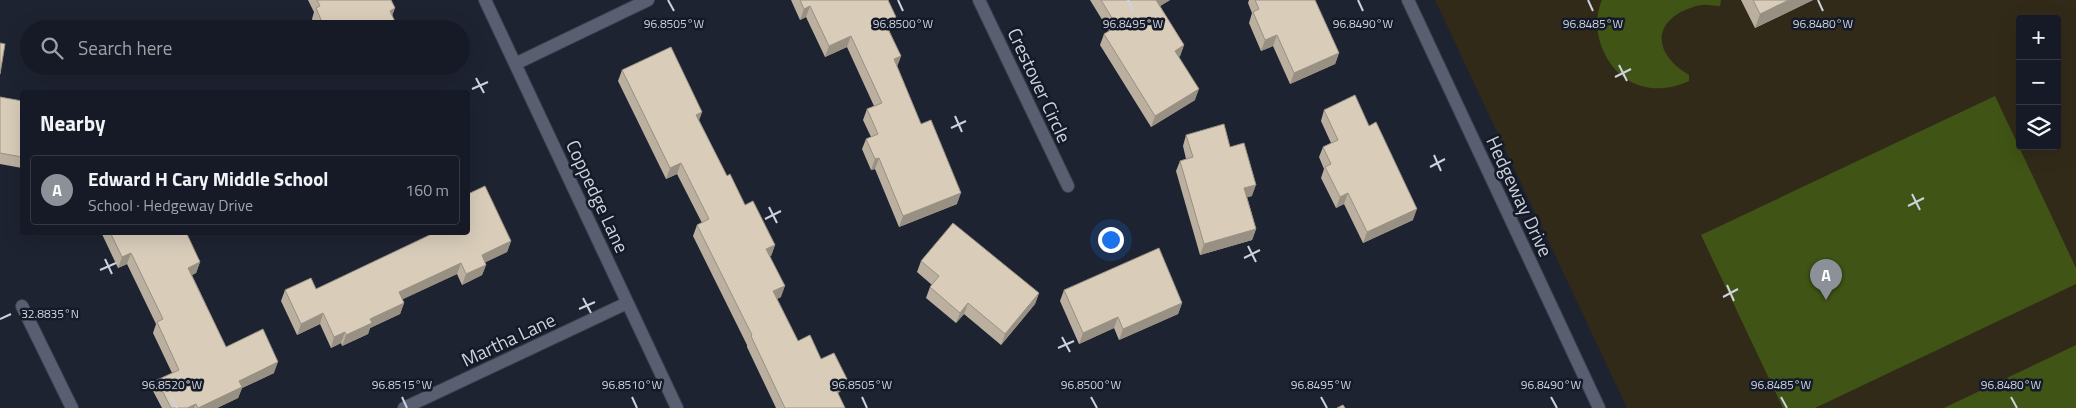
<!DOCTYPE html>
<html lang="en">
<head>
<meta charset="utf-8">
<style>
	body { margin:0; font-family:"Titillium Web",sans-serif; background:#232732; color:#f1f3f6 }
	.controls { position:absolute; right:15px; top:15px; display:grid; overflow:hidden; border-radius:5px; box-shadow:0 5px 20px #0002 }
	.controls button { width:45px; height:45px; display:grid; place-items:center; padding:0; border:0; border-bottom:1px solid #353843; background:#161a26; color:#f1f3f6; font:25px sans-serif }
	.you { position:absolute; left:1110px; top:239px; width:18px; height:18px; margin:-12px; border:4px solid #fff; border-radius:50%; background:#1a73e8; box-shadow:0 0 0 8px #1a73e833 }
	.badge { display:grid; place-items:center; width:32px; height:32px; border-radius:50%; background:#8c9099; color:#fff; font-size:16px; font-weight:700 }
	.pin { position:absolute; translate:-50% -41px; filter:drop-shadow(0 1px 2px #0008) }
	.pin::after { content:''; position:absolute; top:26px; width:18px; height:15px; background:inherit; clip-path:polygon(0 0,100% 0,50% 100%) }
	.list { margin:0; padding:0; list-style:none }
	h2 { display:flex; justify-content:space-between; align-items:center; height:65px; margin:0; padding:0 20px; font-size:21px }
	h2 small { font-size:16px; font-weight:400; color:#9ea1a7 }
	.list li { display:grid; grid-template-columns:32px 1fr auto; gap:15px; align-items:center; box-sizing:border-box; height:70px; margin:0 10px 10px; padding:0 10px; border:1px solid #353843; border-radius:5px }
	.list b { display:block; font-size:19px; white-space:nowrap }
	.list p { margin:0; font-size:16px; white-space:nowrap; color:#9ea1a7 }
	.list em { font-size:16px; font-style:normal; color:#9ea1a7 }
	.icon { flex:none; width:28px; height:28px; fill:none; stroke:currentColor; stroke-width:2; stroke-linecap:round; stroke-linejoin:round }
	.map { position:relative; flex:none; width:2076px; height:408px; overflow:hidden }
	.search { position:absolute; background:#161a26; box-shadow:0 5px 20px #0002; left:20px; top:20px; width:450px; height:55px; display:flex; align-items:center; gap:12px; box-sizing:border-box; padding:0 18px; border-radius:28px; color:#9ea1a7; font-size:19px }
	.panel { position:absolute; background:#161a26; box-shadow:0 5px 20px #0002; left:20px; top:90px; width:450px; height:145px; border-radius:5px }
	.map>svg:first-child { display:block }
</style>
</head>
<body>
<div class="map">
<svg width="2076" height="408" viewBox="0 0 2076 408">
	<rect width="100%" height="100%" fill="#1e2332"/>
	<!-- education -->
	<path fill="#322a19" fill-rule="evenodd" d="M1435,0h641v408h-449zM2020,19h37v127h-37z"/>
	<!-- green -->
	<path fill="#3f5415" d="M1602,0h119l-1,6c-6,0 -13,-2 -19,-1 -47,10 -53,46 -12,70v6c-39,18 -76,2 -89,-39 -4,-14 -4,-29 2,-42z
		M1995,96l81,172v16l-261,124h-32l-82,-173z
		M2076,345v63h-132z"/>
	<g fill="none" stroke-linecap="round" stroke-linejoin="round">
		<defs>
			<path id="minor" d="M485,0l192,408
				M979,0l89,186
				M1408,0l191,408
				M515,64l133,-64
				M22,306l50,102
				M404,408l223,-105"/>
		</defs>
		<!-- minor casing -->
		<use href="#minor" stroke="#3b3f4c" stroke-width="14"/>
		<!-- minor -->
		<use href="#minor" stroke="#595f70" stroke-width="12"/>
	</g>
	<!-- wall -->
	<path fill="#bbb0a0" d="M308,0h83l4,8 -3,7 5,14h-81l-4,-10 2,-7z
		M791,0h97l4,28 -3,2 12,26 -4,10 24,58 36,80 -58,23 -24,-58 -4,1 -9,-21 4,-10 5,-2 -8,-17 4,-11 7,-3 -27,-59 -22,10 -19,-40 -6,3z
		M1090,0h80l-10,6 24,39 -4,11 -1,1 16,43 -44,27 -51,-82 4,-11 5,-3z
		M1249,0h66l24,53 -4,11 -45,20 -17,-38 -12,5 -12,-28 3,-10 -4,-10z
		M1741,0h72l-58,28z
		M622,70l80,42 -3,8 28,56 18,29 30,40 -4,11h-1l11,41 -4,2 21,42 49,38 -4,11 -5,3 7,15h-69l-29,-61v-2l-54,-109 4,-11 5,-2 -25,-49 -11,5 -48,-98z
		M0,97l22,4v67l-22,-4z
		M1324,110l89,110 -50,23 -19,-39 -8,4 -15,-30 3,-9 -5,-12 4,-10 8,-4 -10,-22z
		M1186,135l44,12 22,49 -5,1 9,32 -4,11 -52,15 -24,-84 4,-10 6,-2 -3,-13z
		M101,232h85l14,30 -4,11 -4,2 34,72 48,26 -32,15 -4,10 -21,10h-55l-9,-17 4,-11 15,-7 -19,-40 3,-9 -29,-60 -9,4z
		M511,241l-4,11 -22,10 1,3 -4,10 -20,10 -5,-11 -55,25 2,4 -4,11 -30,14 -2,6 -26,12 -1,-3 -10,5 -11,-24 -23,11 -16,-34 4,-11 31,-1z
		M921,261l118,32 -4,11 -34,41 -37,-31 -8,9 -30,-25 4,-11 2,-2 -15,-13z
		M1064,290l118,13 -4,11 -59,26 -5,-12 -35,16 -19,-43z"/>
	<!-- shaded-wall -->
	<path fill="#989082" d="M1157,0h13l-18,11z
		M1789,0h24l-58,28 5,-14z
		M810,6l-4,11 -6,3 4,-11z
		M395,8l-4,11 -1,-8z
		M896,17l-4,11 -11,5 4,-10z
		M1277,35l-4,11 -12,5 4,-11z
		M851,36l-4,11 -22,10 4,-11z
		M1184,45l-4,11 -9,6 4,-11z
		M1339,53l-4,11 -45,20 4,-11z
		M901,56l-4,11 -3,-8z
		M1199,89l-4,11 -44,27 4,-11z
		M702,112l-4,11 -2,-8z
		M879,158l-4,11 -4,1 4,-11z
		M681,163l-4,11 -11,5 4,-11z
		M1256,185l-4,11 -12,3 4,-11z
		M961,193l-4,11 -58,23 4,-11z
		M1348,193l-4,11 -8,4 4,-11z
		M1417,209l-4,11 -50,23 4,-11z
		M1256,229l-4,11 -52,15 4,-11z
		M511,241l-4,11 -29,14 4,-11z
		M775,245l-4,11 -9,4 4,-11z
		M131,253l-4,11 -9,4 4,-11z
		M200,262l-4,11 -12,6 4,-11z
		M461,263l-4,11 -62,29 4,-11z
		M486,265l-4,10 -20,10 4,-11z
		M785,286l-4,11 -11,5 3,-11z
		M1039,293l-4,11 -34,41 4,-11z
		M404,303l-4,11 -30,14 -2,6 -26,12 4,-11 24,-16z
		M968,303l-4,11 -8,9 4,-10z
		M1182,303l-4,11 -59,26 4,-11z
		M323,313l-3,11 -23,11 4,-11z
		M1118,317l-4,11 -35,16 4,-11z
		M345,332l-4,11 -10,5 3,-11z
		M278,362l-4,11 -32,15 -4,10 -21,10h-19l41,-27z
		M847,379l-4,11 -13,6 4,-11z
		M196,404l-2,4h-7z"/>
	<!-- building -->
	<path fill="#d9cdba" stroke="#989082" d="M317,0h74l4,8 -5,3 8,17 -3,1h-70l-9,-21 4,-2z
		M800,0h88l8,17 -11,6 16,33 -7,3 27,65 10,-4 30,73 -58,23 -24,-58 -4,1 -9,-20 12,-5 -11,-25 15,-6 -31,-67 -22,10 -19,-40 -6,3z
		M1101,0h56h-1l28,45 -9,6 24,38 -44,27 -51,-82 13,-8z
		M1255,0h60l24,53 -45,20 -17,-38 -12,5 -12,-28 6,-3z
		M1753,0h36l-29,14z
		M0,43l5,1 -5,30z
		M671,47l31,65 -6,3 31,61 3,-2 15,31 8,-4 22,44 -9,4 19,37 -12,5 25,50 12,-6 11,24 13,-6 13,26 -13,6 11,23h-60l-34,-72 1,-1 -55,-110 12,-6 -28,-56 -11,5 -48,-98z
		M1355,95l14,31 7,-4 41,87 -50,23 -19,-39 -8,4 -15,-30 6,-3 -8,-17 15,-7 -14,-30z
		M0,97l22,4v56l-22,-4z
		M1224,124l6,23 14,-4 12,42 -12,3 12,41 -52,15 -24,-83 13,-4 -7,-22z
		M485,186l26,55 -29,14 4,10 -20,9 -5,-11 -62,29 5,11 -34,16 2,4 -26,12 -1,-3 -11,5 -11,-24 -22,11 -16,-34 26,-12 5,11 120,-57h32v-38z
		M953,223l86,70 -34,41 -37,-31 -8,10 -30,-26 9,-11 -18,-15z
		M110,232h76l14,30 -12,6 38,79 37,-18 15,33 -39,19 3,6 -44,21 -2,-4 -9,4h-16l-14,-28 22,-10 -22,-48 6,-3 -32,-66 -9,4z
		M1159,248l23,55 -59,26 -5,-12 -35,16 -19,-43z
		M1343,405l2,3h-8z"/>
	<!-- ticks -->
	<path fill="none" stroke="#ced2dc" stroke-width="2" d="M668,0l6,11M898,0l5,11M1128,0l5,11M1358,0l5,11M1588,0l5,11M1818,0l5,11M1619,65l8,16M1615,77l16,-8M476,78l8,15M472,89l16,-7M955,116l7,16M951,128l15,-7M1434,155l7,16M1430,167l15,-8M1912,194l8,16M1908,206l16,-8M769,207l8,16M765,219l16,-8M1248,246l8,16M1244,258l16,-8M105,259l7,15M100,270l16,-7M1727,285l7,16M1723,297l15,-8M583,298l8,15M579,309l16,-7M0,319l11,-5M1062,337l8,15M1058,348l16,-7M172,397l5,11M402,397l5,11M632,397l5,11M862,397l5,11M1091,397l6,11M1321,397l6,11M1551,397l6,11M1781,397l6,11M2011,397l6,11"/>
	<g text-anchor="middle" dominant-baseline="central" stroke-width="5" stroke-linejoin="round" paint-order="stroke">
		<!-- street labels -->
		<g font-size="19" fill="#ced2dc" stroke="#151a28">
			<text transform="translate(1040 85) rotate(65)">Crestover Circle</text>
			<text transform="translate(598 196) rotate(65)">Coppedge Lane</text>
			<text transform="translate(1520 196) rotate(65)">Hedgeway Drive</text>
			<text transform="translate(508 339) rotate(-25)">Martha Lane</text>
		</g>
	</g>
	<g font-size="12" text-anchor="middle" fill="#ced2dc" stroke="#151a28" stroke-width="5" stroke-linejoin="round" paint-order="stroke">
		<text x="674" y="28">96.8505°W</text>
		<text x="903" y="28">96.8500°W</text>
		<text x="1133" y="28">96.8495°W</text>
		<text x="1363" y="28">96.8490°W</text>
		<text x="1593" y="28">96.8485°W</text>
		<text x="1823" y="28">96.8480°W</text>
		<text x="50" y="318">32.8835°N</text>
		<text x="172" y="389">96.8520°W</text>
		<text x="402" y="389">96.8515°W</text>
		<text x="632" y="389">96.8510°W</text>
		<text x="862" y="389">96.8505°W</text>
		<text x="1091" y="389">96.8500°W</text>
		<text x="1321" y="389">96.8495°W</text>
		<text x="1551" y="389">96.8490°W</text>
		<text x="1781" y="389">96.8485°W</text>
		<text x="2011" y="389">96.8480°W</text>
	</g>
</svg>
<div class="controls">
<button>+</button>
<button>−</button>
<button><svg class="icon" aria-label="layers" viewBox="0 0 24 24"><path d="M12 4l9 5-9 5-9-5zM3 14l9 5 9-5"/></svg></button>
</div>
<div class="you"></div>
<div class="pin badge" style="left:1826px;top:300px">A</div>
<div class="search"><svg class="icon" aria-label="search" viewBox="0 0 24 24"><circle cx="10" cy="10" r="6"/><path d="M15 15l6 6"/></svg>Search here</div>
<section class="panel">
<h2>Nearby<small></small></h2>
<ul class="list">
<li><span class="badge">A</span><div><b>Edward H Cary Middle School</b><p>School · Hedgeway Drive</p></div><em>160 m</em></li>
</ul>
</section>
</div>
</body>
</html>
